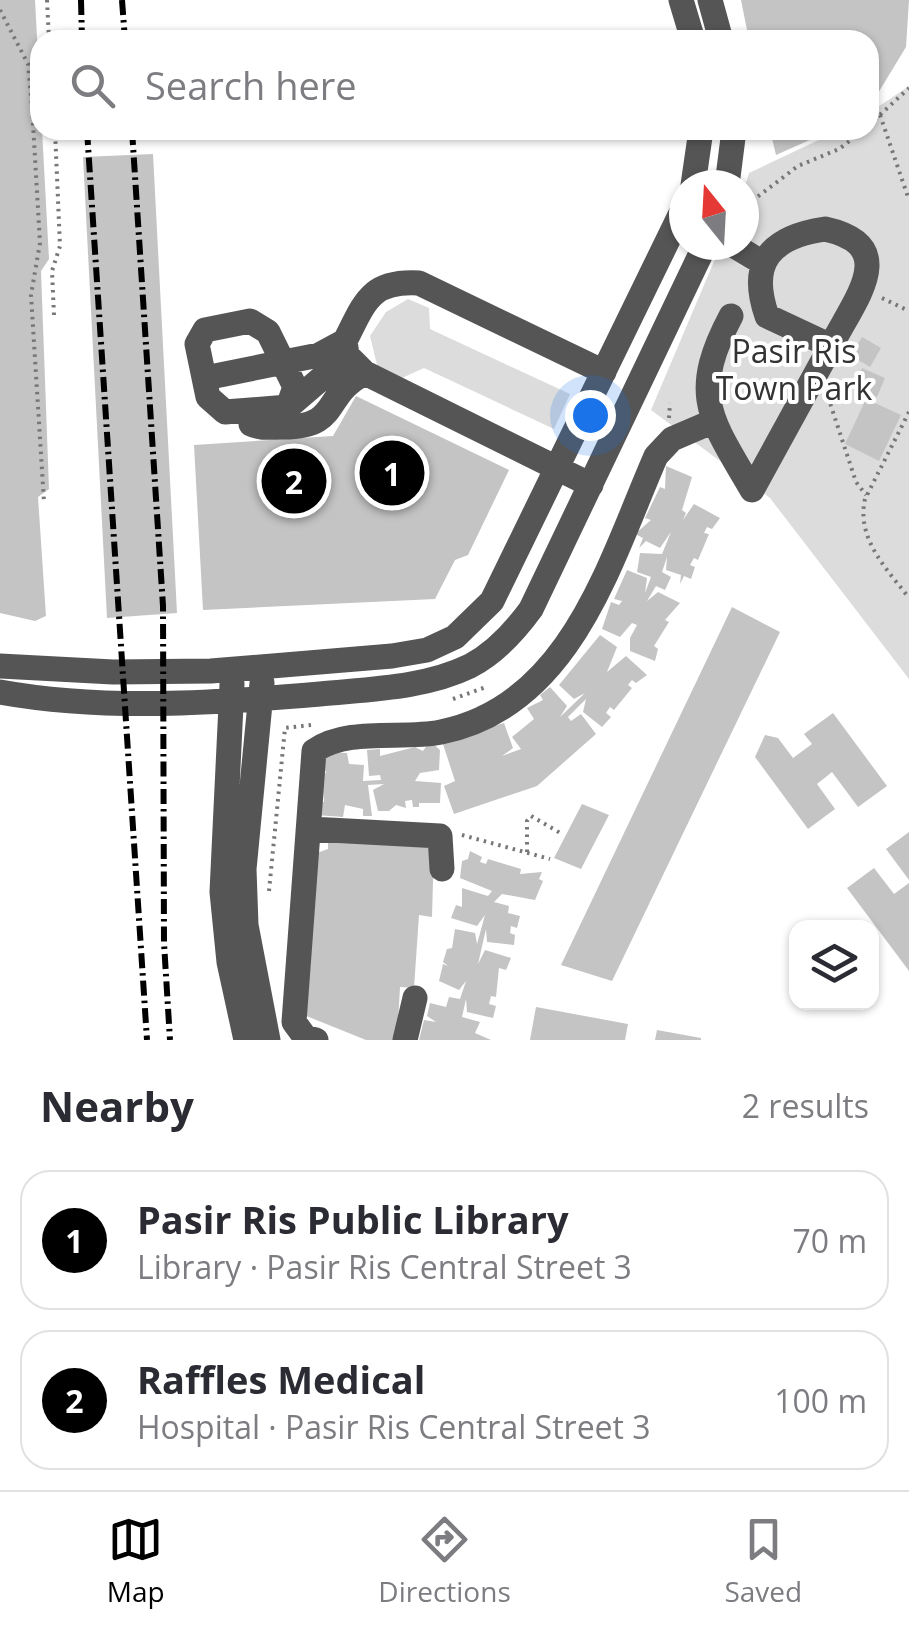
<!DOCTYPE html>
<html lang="en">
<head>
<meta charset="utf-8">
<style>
	body { margin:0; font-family:"Open Sans",sans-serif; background:#f2f2f3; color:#2b2b33 }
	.controls { position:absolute; right:30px; bottom:30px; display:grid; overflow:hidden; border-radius:20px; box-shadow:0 2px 8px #0004 }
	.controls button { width:90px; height:90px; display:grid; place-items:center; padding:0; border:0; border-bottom:2px solid #e1e1e2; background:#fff; color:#2b2b33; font:50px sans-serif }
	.compass { position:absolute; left:669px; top:170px; width:90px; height:90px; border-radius:50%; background:#fff; box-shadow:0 2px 8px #0004; rotate:342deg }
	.you { position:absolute; left:590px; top:415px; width:35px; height:35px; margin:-25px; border:8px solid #fff; border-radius:50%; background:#1a73e8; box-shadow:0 0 0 15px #1a73e833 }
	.badge { display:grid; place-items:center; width:65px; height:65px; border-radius:50%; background:#000; color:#fff; font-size:32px; font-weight:700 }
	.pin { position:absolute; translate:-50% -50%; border:5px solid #fff; box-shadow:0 2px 10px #0006 }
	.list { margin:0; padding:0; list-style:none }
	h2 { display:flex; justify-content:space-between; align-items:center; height:130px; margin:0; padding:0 40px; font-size:42px }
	h2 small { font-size:32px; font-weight:400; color:#7c7c81 }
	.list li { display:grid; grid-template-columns:65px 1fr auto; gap:30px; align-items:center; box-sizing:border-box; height:140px; margin:0 20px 20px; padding:0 20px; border:2px solid #e1e1e2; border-radius:30px }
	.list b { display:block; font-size:38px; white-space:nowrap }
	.list p { margin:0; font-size:32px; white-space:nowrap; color:#7c7c81 }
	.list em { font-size:32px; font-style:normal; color:#7c7c81 }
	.icon { flex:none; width:55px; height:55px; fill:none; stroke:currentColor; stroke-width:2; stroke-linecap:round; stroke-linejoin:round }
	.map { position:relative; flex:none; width:909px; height:1040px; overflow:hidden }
	.search { position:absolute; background:#fff; box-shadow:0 2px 8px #0004; left:30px; right:30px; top:30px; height:110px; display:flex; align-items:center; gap:25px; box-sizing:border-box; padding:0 35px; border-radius:30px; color:#7c7c81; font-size:38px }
	.sheet { height:450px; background:#fff }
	nav { display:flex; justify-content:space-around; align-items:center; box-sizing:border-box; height:140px; border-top:2px solid #e1e1e2; background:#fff; font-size:28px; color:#7c7c81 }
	nav a { display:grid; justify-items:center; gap:5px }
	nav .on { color:#000 }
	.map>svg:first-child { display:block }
</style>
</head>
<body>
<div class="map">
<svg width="909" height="1040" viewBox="0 0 909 1040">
	<rect width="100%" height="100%" fill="#fff"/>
	<!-- green -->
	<path fill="#dcdcdc" d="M909,86v593l-139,-181 -119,-88 70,-165h23v-56l5,-16 91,-43h29v-17z
		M408,299l21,9 1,21 140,65 -16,35 -130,-61 -22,10 -24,-9 -8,-33 16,-24z"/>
	<!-- building -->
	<path fill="#c4c4c4" d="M0,0h35l14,259 -8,12 8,218 -11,8 8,119 -11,5 -35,-8z
		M741,0h168l-3,47 -37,61v-68h-120z
		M770,130h62l-56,25z
		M153,154l24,459 -70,5 -24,-461z
		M862,337l19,11 -11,19 -19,-11z
		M862,368l23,10 -8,19 -23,-10z
		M356,396l153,74 -41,85 -13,5 -20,39 -232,11 -9,-165 139,-9z
		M866,399l35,16 -22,46 -34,-17z
		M666,466l26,11 -10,33 4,3 -3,7 11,-16 26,14 -8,11 -5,-2 -3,6 5,1 -11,26 -4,-2 -4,7 5,2 -4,12 -7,-3 -4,8 1,-9 -15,-5 1,-13 -5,15 9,5 -6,13 -9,-4 -9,15 11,-9 22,11 -15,17 4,2 -15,24 4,3 -3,12 -25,-10v-13l7,-13 -5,-2 -12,14 -18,-8 9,-27 8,3 3,-4 -8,-2 13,-29 20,8 -2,15 6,-16 -14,-5 3,-19 22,1 9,-22 -11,16 -14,-7 -7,7 4,-10 -8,-4 16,-14 -6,-2 15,-31 5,2z
		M732,607l48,25 -168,349 -51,-16z
		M600,635l17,12 -10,25 19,-16 21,19 -11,8 -4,-3 -4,5 4,3 -18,22 -4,-3 -4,6 5,4 -9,10 -19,-15 3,-13 -18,18 3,4 10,-7 15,20 -59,52 -83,28 -10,-28 11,-5 -13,-40 62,-18 9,25 -11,8 19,-7 -9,-12 22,-18 -7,-11 16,-8 -3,-5 10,-8 17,19 -7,11 25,-24 -11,6 -15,-14z
		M833,713l54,73 -29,21 -26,-35 -15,12 18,25 -27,20 -53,-72 10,-22 13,3 15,20 19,-14 -8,-10z
		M430,741l10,9 -1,20 -19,3 -5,8 26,2 -1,20h-21v4h-6l-1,-7 -7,1 1,7 -10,-3 -7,6h-11l-5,-21 11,-6 -16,1 4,31h-9v-7l-18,-4 -2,12 -27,-2 2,-14 6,1 -2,-29h4l-6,-21 27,1 2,11 15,1 -1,16 18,-1 -1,-5 -11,1 -2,-26 13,-1v7l35,-9 8,4z
		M582,804l27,11 -28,54 -27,-11z
		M909,832v48l-23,-31z
		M328,840l106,4 -2,73 -13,-2 -5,73 -14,-1 -3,53h-31l-67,-27 15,-159 14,-5z
		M470,851l12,6 -2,5 6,2 2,-5 33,10 -1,5 22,-2 -3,7 4,2 -8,19 -33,-6 -8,8 15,4 -1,7 12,3 -3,12 -6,-2 -1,7 5,2 -1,10 -27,-3 -1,-13 -8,35 7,-14 26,8 -5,12 -7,-2 -3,29 -5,-1 -2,8 7,2 -3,12 -26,-6 -1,-13 -4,18 18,5 -5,11 16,7h-72l5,-20 12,2 -9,-6 3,-13 16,4 3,-10 11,2 6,-18 -7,9 -20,-9 4,-17 5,2 -5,-4 4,-13 5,-1 3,-19 20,4 2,11 8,-29 -8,11 -26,-8 5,-13 6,2v-19l26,8 4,-5 -32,-13 2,-17 6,-2z
		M874,868l20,26 15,-11v88l-62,-83z
		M536,1007l92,17 -3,16h-95z
		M657,1030l44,8v2h-46z"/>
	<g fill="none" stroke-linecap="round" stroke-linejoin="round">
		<!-- path -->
		<path stroke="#777" stroke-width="4" stroke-dasharray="2.5 5" stroke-linecap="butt" d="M47,0l2,40
			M0,10l28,54 4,43 8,136 -9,52 13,207
			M880,115l29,85
			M869,125l40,-37
			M752,201l46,-35 41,-17 25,-19
			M882,298l27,13
			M54,315l-2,-44 8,-25 -5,-116
			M828,397l28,85 10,13
			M909,412l-44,87c-9,40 22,70 44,99
			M669,418l1,-15
			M453,699l33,-12
			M462,835l88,24
			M527,852v-31l4,-5 31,18
			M269,891l16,-163 26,-3"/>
		<!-- minor -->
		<path stroke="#555" stroke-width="25" d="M681,0l12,40
			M710,0l11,40
			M693,185l8,-55
			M727,185l7,-55
			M825,229c77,17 29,71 6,117l-64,-30c-19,-54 4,-79 58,-87z
			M733,245l30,18
			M731,316c-42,79 -21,102 21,174l79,-144
			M205,378l114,-23 26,-14
			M288,407l7,-20 -27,-55 -18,-11 -45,9 -8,14 11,53 17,15 63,-5 35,-30 33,-10
			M251,424c10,5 20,3 32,3 59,0 38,-32 82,-54
			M591,485l-226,-112 -18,-18 -2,-14c20,-39 25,-61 74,-58l185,89
			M0,666l113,6 98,-1 181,-15 35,-6 28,-13 37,-36 192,-394
			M262,683l-18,186 2,56 22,115
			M232,684l-10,208 7,70 17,78
			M0,692c105,19 215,11 320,2 50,-5 105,-6 150,-28 25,-13 45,-35 61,-57l174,-364
			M311,829l129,7 2,33
			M316,1040l-11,-3 -11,-15 20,-271c34,-24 88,-11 127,-19 130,-26 169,-171 215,-276l16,-17 42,-18
			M405,1040l10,-42"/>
		<!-- rail -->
		<path stroke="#000" stroke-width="6" stroke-dasharray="15 5 2.5 5" stroke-linecap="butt" d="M81,0l1,40
			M122,0l3,40
			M87,130l60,910
			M132,130l31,476 1,337 6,97"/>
	</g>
	<g text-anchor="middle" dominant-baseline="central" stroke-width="8" stroke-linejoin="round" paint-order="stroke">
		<!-- park labels -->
		<g font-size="32" fill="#333" stroke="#fff">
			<text x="794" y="350">Pasir Ris<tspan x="794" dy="37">Town Park</tspan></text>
		</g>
	</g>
</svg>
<div class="controls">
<button><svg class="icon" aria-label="layers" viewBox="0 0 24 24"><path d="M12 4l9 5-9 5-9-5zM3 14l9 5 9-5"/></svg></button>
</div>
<svg class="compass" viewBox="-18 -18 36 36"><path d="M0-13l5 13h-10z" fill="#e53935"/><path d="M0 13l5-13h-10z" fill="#7c7c81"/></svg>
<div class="you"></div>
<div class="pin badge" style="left:392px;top:473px">1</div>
<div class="pin badge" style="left:294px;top:481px">2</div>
<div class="search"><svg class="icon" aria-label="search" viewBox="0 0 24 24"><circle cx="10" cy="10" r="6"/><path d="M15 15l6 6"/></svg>Search here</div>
</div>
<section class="sheet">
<h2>Nearby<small>2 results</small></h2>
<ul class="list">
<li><span class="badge">1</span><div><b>Pasir Ris Public Library</b><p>Library · Pasir Ris Central Street 3</p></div><em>70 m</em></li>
<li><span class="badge">2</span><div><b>Raffles Medical</b><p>Hospital · Pasir Ris Central Street 3</p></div><em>100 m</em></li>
</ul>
</section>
<nav>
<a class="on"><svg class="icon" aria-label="map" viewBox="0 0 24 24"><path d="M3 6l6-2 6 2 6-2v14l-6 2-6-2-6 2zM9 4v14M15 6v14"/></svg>Map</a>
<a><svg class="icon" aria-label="directions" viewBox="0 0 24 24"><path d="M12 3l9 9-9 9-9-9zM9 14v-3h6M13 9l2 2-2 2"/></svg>Directions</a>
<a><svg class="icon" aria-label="saved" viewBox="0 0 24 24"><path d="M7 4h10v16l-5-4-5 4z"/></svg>Saved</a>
</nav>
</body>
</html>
